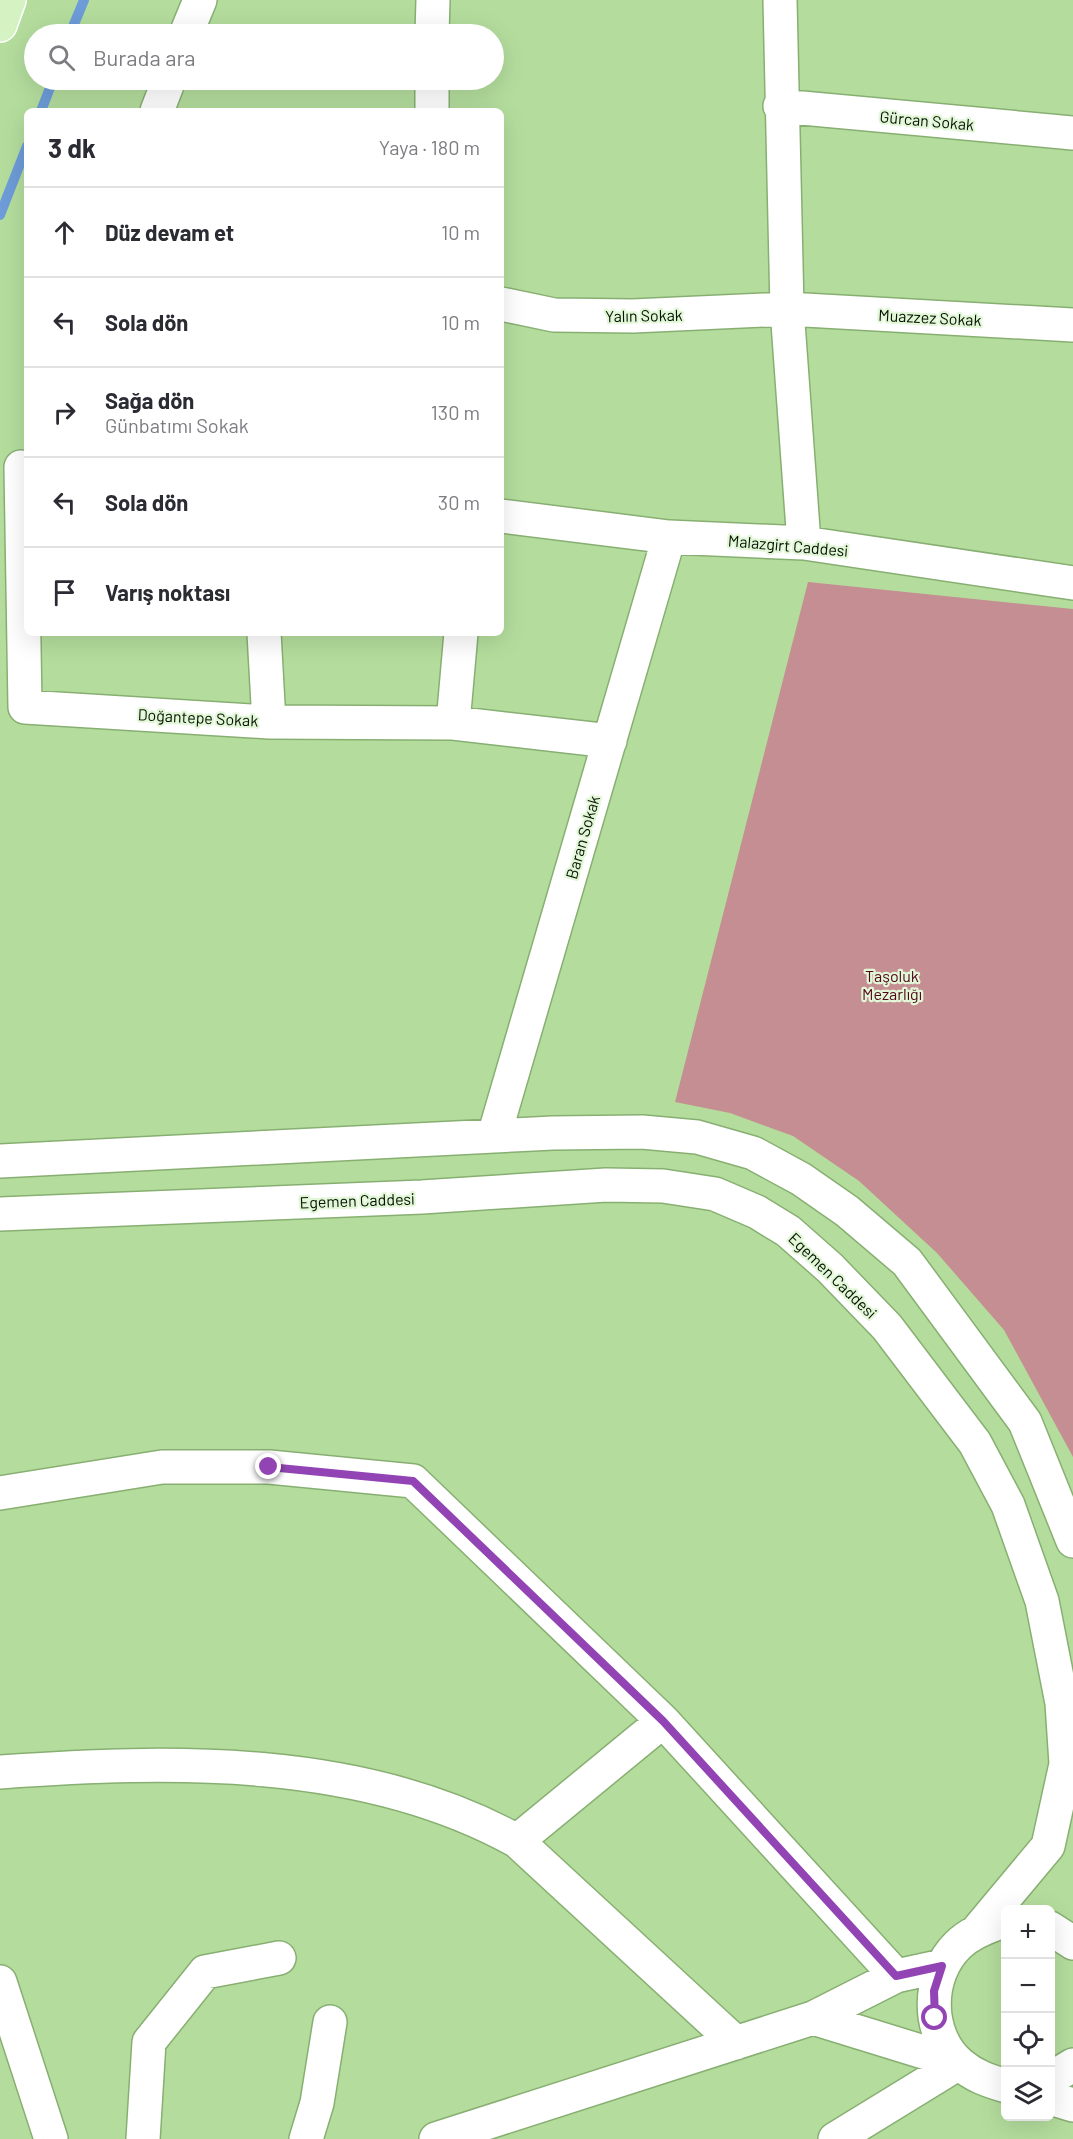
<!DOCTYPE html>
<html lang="tr">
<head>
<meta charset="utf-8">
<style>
	body { margin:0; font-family:Barlow,sans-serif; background:#f2f2f3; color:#2b2b33 }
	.controls { position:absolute; right:18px; bottom:18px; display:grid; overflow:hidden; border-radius:9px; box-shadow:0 6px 24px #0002 }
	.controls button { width:54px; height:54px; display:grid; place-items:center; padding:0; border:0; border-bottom:2px solid #e1e1e2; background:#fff; color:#2b2b33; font:30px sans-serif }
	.stop { position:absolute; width:18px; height:18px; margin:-14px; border:4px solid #9344b4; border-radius:50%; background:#fff }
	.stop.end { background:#9344b4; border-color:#fff; box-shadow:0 2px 6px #0008 }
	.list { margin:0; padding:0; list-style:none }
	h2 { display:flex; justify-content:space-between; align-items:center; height:78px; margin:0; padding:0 24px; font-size:26px }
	h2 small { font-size:20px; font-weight:400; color:#7c7c81 }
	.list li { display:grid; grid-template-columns:39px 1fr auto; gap:18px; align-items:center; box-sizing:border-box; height:90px; padding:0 24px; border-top:2px solid #e1e1e2 }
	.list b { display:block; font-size:22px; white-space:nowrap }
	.list p { margin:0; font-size:20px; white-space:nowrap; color:#7c7c81 }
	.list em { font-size:20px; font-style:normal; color:#7c7c81 }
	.icon { flex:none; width:33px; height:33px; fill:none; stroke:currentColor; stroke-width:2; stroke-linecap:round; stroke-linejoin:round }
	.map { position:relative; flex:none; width:1073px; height:2139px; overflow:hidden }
	.search { position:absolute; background:#fff; box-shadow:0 6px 24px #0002; left:24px; top:24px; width:480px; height:66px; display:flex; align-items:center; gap:15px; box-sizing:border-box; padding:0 21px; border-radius:33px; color:#7c7c81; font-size:22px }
	.panel { position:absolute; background:#fff; box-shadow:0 6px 24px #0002; left:24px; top:108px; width:480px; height:528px; border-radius:9px }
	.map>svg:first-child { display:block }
</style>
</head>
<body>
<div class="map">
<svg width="1073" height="2139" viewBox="0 0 1073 2139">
	<rect width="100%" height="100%" fill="#b4dd9d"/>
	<!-- green -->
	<path fill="#c58e92" d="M808,582l265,27v848l-69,-127 -67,-77 -78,-72 -66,-45 -63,-23 -55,-11z"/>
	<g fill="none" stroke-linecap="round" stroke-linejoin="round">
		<!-- stream -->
		<path stroke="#6d9cd8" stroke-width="10" d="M70,34l14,-34
			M41,111l12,-31
			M0,215l27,-69"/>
		<defs>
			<path id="minor" d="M780,0l7,309 17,234
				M186,34l14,-34
				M432,34l1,-34
				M780,106l293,27
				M157,111l12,-31
				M432,111v-31
				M501,304l53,11 79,1 154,-7 286,16
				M21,467l4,240 244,15 184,1 157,18
				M501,516l168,21 135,6 269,40
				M264,633l5,89
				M453,723l8,-90
				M494,1136l175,-599
				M0,1161l553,-28 89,-1 55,5 56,16 48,26 46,32 60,51 118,160 48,119
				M0,1214l422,-17 184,-12 57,1 52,8 42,18 31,19 42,37 57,59 88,116 33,62 34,96 20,102 4,61 -18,82 -71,85
				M0,1493l162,-26h107l144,14 250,240 233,255
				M0,1772c171,-12 362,-17 517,69l219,202
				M517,1841l146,-120
				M998,1923c-14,5 -29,11 -40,22 -32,31 -32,90 2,119 14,12 29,17 46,22
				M1050,1928l23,15
				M942,1966l-46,10 -83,42 146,45
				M0,1982l51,157
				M1050,2079l23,-14
				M1050,2098l23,7
				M143,2139l6,-97 56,-70 74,-14
				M306,2139l11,-36 13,-81
				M436,2139l377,-121
				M835,2139l124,-76"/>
			<path id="major" d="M0,25l9,-25"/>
		</defs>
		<!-- minor casing -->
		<use href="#minor" stroke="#88af72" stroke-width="36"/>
		<!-- major casing -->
		<use href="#major" stroke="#fff" stroke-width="36"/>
		<!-- minor -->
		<use href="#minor" stroke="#fff" stroke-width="33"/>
		<!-- major -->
		<use href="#major" stroke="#d4f2c2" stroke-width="33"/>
	</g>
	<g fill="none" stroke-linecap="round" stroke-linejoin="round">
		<!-- route -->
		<path stroke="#9344b4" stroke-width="8" d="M269,1467l144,14 250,240 233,255 46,-10 -8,25 1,27"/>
	</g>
	<g text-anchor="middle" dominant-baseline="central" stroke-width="4.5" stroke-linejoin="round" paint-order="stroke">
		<!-- street labels -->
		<g font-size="16" fill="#051300" stroke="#e2f7d7">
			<text transform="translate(927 120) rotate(5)">Gürcan Sokak</text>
			<text transform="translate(644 315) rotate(-1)">Yalın Sokak</text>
			<text transform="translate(930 317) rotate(3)">Muazzez Sokak</text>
			<text transform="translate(788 545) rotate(5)">Malazgirt Caddesi</text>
			<text transform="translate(198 717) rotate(3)">Doğantepe Sokak</text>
			<text transform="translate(582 837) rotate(-74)">Baran Sokak</text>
			<text transform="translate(357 1200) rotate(-2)">Egemen Caddesi</text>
			<text transform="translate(833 1275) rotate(44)">Egemen Caddesi</text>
		</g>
		<!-- park labels -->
		<g font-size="16" fill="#520619" stroke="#e2f7d7">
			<text x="892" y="975">Taşoluk<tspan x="892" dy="18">Mezarlığı</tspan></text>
		</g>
	</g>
</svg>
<div class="controls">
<button>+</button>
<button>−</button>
<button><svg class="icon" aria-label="locate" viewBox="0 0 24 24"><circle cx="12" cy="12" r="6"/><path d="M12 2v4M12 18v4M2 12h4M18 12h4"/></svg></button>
<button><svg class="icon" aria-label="layers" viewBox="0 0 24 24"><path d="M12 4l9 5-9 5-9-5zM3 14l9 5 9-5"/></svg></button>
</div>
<div class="stop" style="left:935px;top:2018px"></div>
<div class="stop end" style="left:269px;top:1467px"></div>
<div class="search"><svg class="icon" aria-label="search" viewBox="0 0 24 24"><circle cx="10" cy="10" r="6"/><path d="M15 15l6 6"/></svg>Burada ara</div>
<section class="panel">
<h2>3 dk<small>Yaya · 180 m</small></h2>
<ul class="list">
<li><svg class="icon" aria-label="ahead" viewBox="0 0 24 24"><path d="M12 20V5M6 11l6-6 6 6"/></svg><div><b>Düz devam et</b></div><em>10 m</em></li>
<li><svg class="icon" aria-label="left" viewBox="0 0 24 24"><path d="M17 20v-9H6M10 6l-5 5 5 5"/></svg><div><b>Sola dön</b></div><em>10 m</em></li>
<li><svg class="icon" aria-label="right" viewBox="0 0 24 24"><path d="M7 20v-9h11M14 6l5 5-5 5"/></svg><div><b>Sağa dön</b><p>Günbatımı Sokak</p></div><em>130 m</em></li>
<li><svg class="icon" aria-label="left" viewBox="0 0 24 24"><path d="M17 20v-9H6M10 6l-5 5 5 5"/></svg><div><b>Sola dön</b></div><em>30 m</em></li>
<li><svg class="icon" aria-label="arrive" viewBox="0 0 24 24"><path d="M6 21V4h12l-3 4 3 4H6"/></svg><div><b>Varış noktası</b></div></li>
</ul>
</section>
</div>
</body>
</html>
